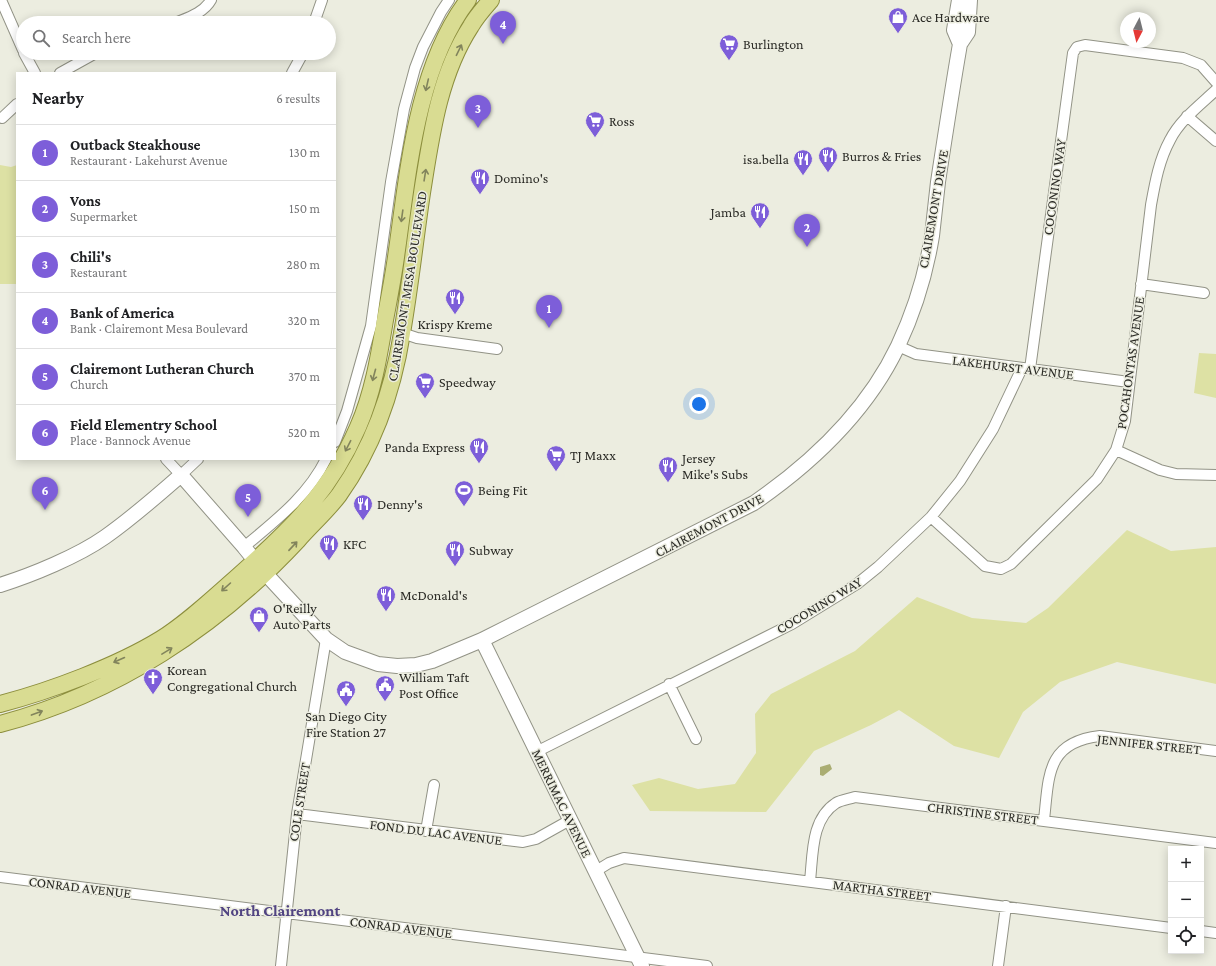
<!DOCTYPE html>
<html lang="en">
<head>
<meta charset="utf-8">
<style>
	body { margin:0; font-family:"Crimson Pro",serif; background:#f6f6f6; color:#202124 }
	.controls { position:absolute; right:12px; bottom:12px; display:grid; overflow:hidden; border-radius:0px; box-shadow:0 2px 10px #0003 }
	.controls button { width:36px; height:36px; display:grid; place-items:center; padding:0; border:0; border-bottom:1px solid #e0e0e0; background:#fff; color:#202124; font:20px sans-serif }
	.compass { position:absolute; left:1120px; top:12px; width:36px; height:36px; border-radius:50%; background:#fff; box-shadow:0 2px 10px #0003; rotate:187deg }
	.you { position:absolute; left:699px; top:404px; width:14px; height:14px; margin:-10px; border:3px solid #fff; border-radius:50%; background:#1a73e8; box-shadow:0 0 0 6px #1a73e833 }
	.badge { display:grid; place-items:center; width:26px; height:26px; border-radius:50%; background:#7d5ed9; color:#fff; font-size:13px; font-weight:700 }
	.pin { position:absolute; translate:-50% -33px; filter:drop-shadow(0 1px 2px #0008) }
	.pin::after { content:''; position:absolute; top:21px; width:14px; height:12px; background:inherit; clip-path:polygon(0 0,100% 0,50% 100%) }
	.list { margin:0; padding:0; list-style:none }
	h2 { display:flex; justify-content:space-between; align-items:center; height:52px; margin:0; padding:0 16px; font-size:17px }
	h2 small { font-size:13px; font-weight:400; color:#757577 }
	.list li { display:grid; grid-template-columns:26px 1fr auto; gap:12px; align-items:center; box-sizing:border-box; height:56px; padding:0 16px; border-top:1px solid #e0e0e0 }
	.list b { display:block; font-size:15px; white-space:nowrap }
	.list p { margin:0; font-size:13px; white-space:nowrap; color:#757577 }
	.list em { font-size:13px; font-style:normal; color:#757577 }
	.icon { flex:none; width:22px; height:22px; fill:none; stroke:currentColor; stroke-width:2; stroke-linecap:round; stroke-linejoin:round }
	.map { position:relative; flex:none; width:1216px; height:966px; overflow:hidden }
	.search { position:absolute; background:#fff; box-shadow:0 2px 10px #0003; left:16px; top:16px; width:320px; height:44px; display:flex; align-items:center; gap:10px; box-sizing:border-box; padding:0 14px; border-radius:22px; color:#757577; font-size:15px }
	.panel { position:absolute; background:#fff; box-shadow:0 2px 10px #0003; left:16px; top:72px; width:320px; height:388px; border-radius:0px }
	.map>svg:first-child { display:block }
</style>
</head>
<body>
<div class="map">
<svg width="1216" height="966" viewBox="0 0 1216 966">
	<rect width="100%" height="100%" fill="#ecede0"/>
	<!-- green -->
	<path fill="#dde1a4" d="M0,165l11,2 6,-2v119h-17z
		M1199,353l17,1v44l-22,-5z
		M1127,530l44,21 45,-4v137l-99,-22 -57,20 -37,30 -24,46 -45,-12 -55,-36 -28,15 -57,26 -48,61 -116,-1 -18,-26 27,-7 39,11 37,-5 21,-31 -1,-39 16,-20 84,-43 62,-54 55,21 54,5 22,-15z"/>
	<!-- water -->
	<path fill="#aaad72" d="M830,764l2,5 -9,7 -3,-1v-8z"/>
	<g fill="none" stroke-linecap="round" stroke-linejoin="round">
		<defs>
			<path id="street" d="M1,0l22,50
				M175,23c12,-5 29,-10 36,-23
				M314,23l8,-23
				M24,53l11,20
				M60,73l36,-20
				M292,73l11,-20
				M1187,116l29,25
				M2,118l15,-14
				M1141,284l63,9
				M402,333l15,5 80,11
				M898,346l18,8 213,28
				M1030,369l43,-316 4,-6 8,-2 98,13 18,7 15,17
				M335,442l12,-31 24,-85 20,-144 13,-73 11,-41 8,-21 18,-35 8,-12
				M1116,450l44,20 16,4 40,1
				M166,459l15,16 17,-16
				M931,517l54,49 16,3 10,-5 86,-85 19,-29 9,-29 26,-216c4,-22 8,-45 19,-65 10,-20 30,-35 46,-50
				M244,547c31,-26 64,-51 82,-88
				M669,684l27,55
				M538,751l254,-127 65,-40 21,-17 53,-50 29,-36 33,-52 29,-61
				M297,814l226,28 13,-3 34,-19
				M1044,820c5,-44 2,-78 56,-84l116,15
				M426,831l8,-46
				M596,871l13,-8 15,-5 547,70
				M0,877l707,89
				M810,881c3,-27 1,-62 26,-78 5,-3 13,-4 19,-6l361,46
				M1201,931l15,2
				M281,966l16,-152 29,-175
				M998,966l8,-60"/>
			<path id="secondary" d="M959,0l-5,30 6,14
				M0,585c32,-10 78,-29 105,-48 27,-19 51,-40 76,-62l63,72 21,26 61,66 19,13 33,12 19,2 19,-1 16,-4 50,-21 272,-137c58,-40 113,-92 144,-157 16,-34 28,-73 34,-110 2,-18 4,-36 6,-54 7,-46 14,-92 22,-138l8,-12 2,-32
				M482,640l160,326"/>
			<path id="primary" d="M0,704c50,-13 117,-38 161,-65 27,-17 51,-40 75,-61 53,-47 93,-84 122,-151 15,-34 21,-71 27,-107 4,-21 8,-42 11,-63 12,-83 20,-189 72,-257
				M0,724c115,-30 217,-97 298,-184 13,-15 29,-29 41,-45 34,-48 54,-105 63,-162 8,-46 13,-93 20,-140 9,-57 17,-118 49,-167 5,-9 13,-18 20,-26"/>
		</defs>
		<!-- street casing -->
		<use href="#street" stroke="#929386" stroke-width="12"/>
		<!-- secondary casing -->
		<use href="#secondary" stroke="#929386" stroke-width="16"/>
		<!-- primary casing -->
		<use href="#primary" stroke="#8c8e3d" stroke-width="18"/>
		<!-- street -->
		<use href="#street" stroke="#fff" stroke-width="10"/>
		<!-- secondary -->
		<use href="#secondary" stroke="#fff" stroke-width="14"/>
		<!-- primary -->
		<use href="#primary" stroke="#d9dc92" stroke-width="16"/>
	</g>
	<!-- one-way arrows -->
	<defs><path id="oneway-shaft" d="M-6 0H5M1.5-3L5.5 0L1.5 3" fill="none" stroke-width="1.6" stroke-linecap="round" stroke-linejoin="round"/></defs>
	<g stroke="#82845c">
		<use href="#oneway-shaft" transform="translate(459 50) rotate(-64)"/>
		<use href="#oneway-shaft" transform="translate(427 85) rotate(103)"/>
		<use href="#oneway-shaft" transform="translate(425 175) rotate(-81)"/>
		<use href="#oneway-shaft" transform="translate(402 216) rotate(98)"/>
		<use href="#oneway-shaft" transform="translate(374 375) rotate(105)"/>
		<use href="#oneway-shaft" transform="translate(348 446) rotate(117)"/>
		<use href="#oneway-shaft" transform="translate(293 546) rotate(-47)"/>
		<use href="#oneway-shaft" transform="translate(226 587) rotate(138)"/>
		<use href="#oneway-shaft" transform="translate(167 651) rotate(-31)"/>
		<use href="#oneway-shaft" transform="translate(119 660) rotate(156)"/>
		<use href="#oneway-shaft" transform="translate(37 713) rotate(-20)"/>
	</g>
	<!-- icons -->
	<defs>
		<symbol id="shop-pin" viewBox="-11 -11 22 30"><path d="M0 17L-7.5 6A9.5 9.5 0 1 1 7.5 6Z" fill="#7d5ed9" stroke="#ecede0"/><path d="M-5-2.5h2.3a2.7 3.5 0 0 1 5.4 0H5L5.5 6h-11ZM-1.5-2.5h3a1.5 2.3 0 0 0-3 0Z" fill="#fff"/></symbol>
		<symbol id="supermarket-pin" viewBox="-11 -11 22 30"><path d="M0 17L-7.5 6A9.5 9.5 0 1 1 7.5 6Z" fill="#7d5ed9" stroke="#ecede0"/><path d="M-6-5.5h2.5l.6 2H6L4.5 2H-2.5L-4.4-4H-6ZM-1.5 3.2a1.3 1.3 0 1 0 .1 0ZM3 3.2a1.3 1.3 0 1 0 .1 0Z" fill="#fff"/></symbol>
		<symbol id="restaurant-pin" viewBox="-11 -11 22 30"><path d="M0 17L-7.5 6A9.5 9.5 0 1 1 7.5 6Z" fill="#7d5ed9" stroke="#ecede0"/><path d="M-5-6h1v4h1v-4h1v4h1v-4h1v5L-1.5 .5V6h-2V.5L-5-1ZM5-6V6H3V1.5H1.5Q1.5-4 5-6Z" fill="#fff"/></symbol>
		<symbol id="stadium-pin" viewBox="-11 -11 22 30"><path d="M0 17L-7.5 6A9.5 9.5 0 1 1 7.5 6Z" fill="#7d5ed9" stroke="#ecede0"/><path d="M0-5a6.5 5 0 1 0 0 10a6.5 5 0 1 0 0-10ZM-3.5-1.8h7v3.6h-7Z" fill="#fff"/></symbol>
		<symbol id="church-pin" viewBox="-11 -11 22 30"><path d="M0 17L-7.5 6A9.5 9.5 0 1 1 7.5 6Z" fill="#7d5ed9" stroke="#ecede0"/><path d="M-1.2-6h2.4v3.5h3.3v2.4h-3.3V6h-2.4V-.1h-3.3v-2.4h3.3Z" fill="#fff"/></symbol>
		<symbol id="civic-pin" viewBox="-11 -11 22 30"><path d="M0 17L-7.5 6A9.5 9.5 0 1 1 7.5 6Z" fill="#7d5ed9" stroke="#ecede0"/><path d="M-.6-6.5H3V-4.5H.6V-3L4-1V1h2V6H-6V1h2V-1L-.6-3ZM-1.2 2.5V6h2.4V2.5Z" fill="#fff"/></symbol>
	</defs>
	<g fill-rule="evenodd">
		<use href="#shop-pin" x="887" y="6" width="22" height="30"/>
		<use href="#supermarket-pin" x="718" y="33" width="22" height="30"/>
		<use href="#supermarket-pin" x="584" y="110" width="22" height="30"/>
		<use href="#restaurant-pin" x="817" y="145" width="22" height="30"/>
		<use href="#restaurant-pin" x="792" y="148" width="22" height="30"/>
		<use href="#restaurant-pin" x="469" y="167" width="22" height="30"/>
		<use href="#restaurant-pin" x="749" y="201" width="22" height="30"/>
		<use href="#restaurant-pin" x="444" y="287" width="22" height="30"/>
		<use href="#supermarket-pin" x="414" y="371" width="22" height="30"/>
		<use href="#restaurant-pin" x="468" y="436" width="22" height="30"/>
		<use href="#supermarket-pin" x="545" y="444" width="22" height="30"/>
		<use href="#restaurant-pin" x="657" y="455" width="22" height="30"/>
		<use href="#stadium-pin" x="453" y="479" width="22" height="30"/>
		<use href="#restaurant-pin" x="352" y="493" width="22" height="30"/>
		<use href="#restaurant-pin" x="318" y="533" width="22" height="30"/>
		<use href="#restaurant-pin" x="444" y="539" width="22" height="30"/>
		<use href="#restaurant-pin" x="375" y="584" width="22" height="30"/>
		<use href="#shop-pin" x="248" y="605" width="22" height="30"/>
		<use href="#church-pin" x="142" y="667" width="22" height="30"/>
		<use href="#civic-pin" x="374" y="674" width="22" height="30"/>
		<use href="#civic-pin" x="335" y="679" width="22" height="30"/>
	</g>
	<g text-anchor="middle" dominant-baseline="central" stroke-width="3" stroke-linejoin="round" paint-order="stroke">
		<!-- poi labels -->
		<g font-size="14" fill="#2b2b26" stroke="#ecede0" text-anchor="start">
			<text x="912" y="17">Ace Hardware</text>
			<text x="743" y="44">Burlington</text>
			<text x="609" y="121">Ross</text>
			<text x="842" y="156">Burros &amp; Fries</text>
			<text x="789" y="159" text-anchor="end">isa.bella</text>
			<text x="494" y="178">Domino's</text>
			<text x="746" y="212" text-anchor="end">Jamba</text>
			<text x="455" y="324" text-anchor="middle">Krispy Kreme</text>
			<text x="439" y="382">Speedway</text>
			<text x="465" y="447" text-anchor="end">Panda Express</text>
			<text x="570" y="455">TJ Maxx</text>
			<text x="682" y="458">Jersey<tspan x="682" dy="16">Mike's Subs</tspan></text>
			<text x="478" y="490">Being Fit</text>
			<text x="377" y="504">Denny's</text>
			<text x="343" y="544">KFC</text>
			<text x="469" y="550">Subway</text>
			<text x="400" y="595">McDonald's</text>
			<text x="273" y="608">O'Reilly<tspan x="273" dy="16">Auto Parts</tspan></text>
			<text x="167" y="670">Korean<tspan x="167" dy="16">Congregational Church</tspan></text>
			<text x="399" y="677">William Taft<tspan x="399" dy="16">Post Office</tspan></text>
			<text x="346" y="716" text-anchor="middle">San Diego City<tspan x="346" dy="16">Fire Station 27</tspan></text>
		</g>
		<!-- street labels -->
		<g font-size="14" fill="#2b2b26" stroke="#ecede0">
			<text transform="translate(1054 187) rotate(-82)">COCONINO WAY</text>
			<text transform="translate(933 209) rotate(-80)">CLAIREMONT DRIVE</text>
			<text transform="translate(407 286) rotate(-81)">CLAIREMONT MESA BOULEVARD</text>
			<text transform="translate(1130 363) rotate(-82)">POCAHONTAS AVENUE</text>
			<text transform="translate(1013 367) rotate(7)">LAKEHURST AVENUE</text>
			<text transform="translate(709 525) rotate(-28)">CLAIREMONT DRIVE</text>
			<text transform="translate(819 605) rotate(-31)">COCONINO WAY</text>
			<text transform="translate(1149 744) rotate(6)">JENNIFER STREET</text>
			<text transform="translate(299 802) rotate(-81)">COLE STREET</text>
			<text transform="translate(562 803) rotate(64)">MERRIMAC AVENUE</text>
			<text transform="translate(983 813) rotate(7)">CHRISTINE STREET</text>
			<text transform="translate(436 832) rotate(7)">FOND DU LAC AVENUE</text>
			<text transform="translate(80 887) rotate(7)">CONRAD AVENUE</text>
			<text transform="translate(882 890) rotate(7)">MARTHA STREET</text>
			<text transform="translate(401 927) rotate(7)">CONRAD AVENUE</text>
		</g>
		<!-- quarter labels -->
		<g font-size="16" font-weight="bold" fill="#514482" stroke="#ecede0">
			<text x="280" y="910">North Clairemont</text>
		</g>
	</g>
</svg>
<div class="controls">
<button>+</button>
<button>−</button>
<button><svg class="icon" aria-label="locate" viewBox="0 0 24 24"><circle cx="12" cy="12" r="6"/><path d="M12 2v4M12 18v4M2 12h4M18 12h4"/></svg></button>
</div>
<svg class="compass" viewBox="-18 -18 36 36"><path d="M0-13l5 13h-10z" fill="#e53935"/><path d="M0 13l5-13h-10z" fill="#757577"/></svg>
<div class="you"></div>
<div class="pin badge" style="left:549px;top:328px">1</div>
<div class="pin badge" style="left:807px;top:247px">2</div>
<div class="pin badge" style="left:478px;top:128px">3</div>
<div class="pin badge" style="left:503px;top:44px">4</div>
<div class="pin badge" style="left:248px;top:517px">5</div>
<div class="pin badge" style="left:45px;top:510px">6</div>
<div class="search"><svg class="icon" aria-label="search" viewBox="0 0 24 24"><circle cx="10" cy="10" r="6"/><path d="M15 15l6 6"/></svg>Search here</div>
<section class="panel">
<h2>Nearby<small>6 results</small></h2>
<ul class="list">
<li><span class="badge">1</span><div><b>Outback Steakhouse</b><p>Restaurant · Lakehurst Avenue</p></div><em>130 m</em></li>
<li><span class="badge">2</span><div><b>Vons</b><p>Supermarket</p></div><em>150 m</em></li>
<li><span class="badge">3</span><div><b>Chili's</b><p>Restaurant</p></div><em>280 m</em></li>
<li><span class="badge">4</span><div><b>Bank of America</b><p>Bank · Clairemont Mesa Boulevard</p></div><em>320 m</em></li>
<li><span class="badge">5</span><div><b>Clairemont Lutheran Church</b><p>Church</p></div><em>370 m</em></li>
<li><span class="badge">6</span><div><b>Field Elementry School</b><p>Place · Bannock Avenue</p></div><em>520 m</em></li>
</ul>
</section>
</div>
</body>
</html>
